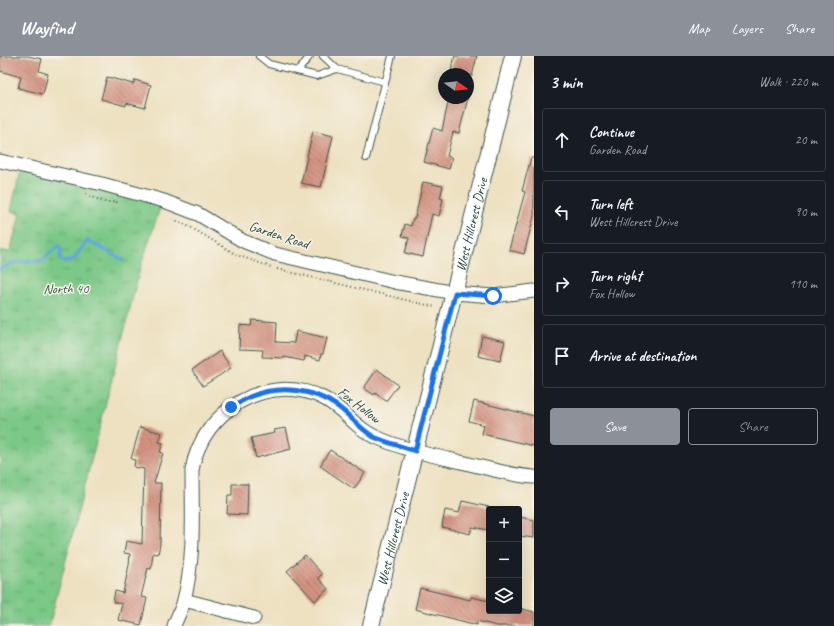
<!DOCTYPE html>
<html lang="en">
<head>
<meta charset="utf-8">
<style>
	body { margin:0; font-family:Caveat,sans-serif; background:#20242c; color:#f1f3f6 }
	.controls { position:absolute; right:12px; bottom:12px; display:grid; overflow:hidden; border-radius:4px; box-shadow:0 4px 16px #0002 }
	.controls button { width:36px; height:36px; display:grid; place-items:center; padding:0; border:0; border-bottom:1px solid #363941; background:#171b24; color:#f1f3f6; font:20px sans-serif }
	.compass { position:absolute; left:438px; top:12px; width:36px; height:36px; border-radius:50%; background:#171b24; box-shadow:0 4px 16px #0002; rotate:104deg }
	.stop { position:absolute; width:12px; height:12px; margin:-9px; border:3px solid #1a73e8; border-radius:50%; background:#fff }
	.stop.end { background:#1a73e8; border-color:#fff; box-shadow:0 1px 4px #0008 }
	.list { margin:0; padding:0; list-style:none }
	h2 { display:flex; justify-content:space-between; align-items:center; height:52px; margin:0; padding:0 16px; font-size:17px }
	h2 small { font-size:13px; font-weight:400; color:#9ea1a6 }
	.list li { display:grid; grid-template-columns:26px 1fr auto; gap:12px; align-items:center; box-sizing:border-box; height:64px; margin:0 8px 8px; padding:0 8px; border:1px solid #363941; border-radius:4px }
	.list b { display:block; font-size:15px; white-space:nowrap }
	.list p { margin:0; font-size:13px; white-space:nowrap; color:#9ea1a6 }
	.list em { font-size:13px; font-style:normal; color:#9ea1a6 }
	.actions { display:flex; gap:8px; padding:12px 16px }
	.actions a { flex:1; padding:9px 0; border:1px solid #8c9099; border-radius:4px; text-align:center; font-size:14px; color:#8c9099 }
	.actions .main { background:#8c9099; color:#fff }
	.icon { flex:none; width:22px; height:22px; fill:none; stroke:currentColor; stroke-width:2; stroke-linecap:round; stroke-linejoin:round }
	.map { position:relative; flex:none; width:534px; height:570px; overflow:hidden }
	header { display:flex; align-items:center; gap:24px; box-sizing:border-box; height:56px; padding:0 20px; background:#8c9099; color:#fff }
	header strong { font-size:19px }
	nav { display:flex; gap:22px; margin-inline-start:auto; font-size:14px }
	main { display:flex }
	aside { flex:1; background:#171b24 }
	.map>svg:first-child { display:block }
</style>
</head>
<body>
<header>
<strong>Wayfind</strong>
<nav><a>Map</a><a>Layers</a><a>Share</a></nav>
</header>
<main>
<div class="map">
<svg width="534" height="570" viewBox="0 0 534 570">
	<defs>
		<pattern id="park-tufts" width="24" height="20" patternUnits="userSpaceOnUse"><rect width="24" height="20" fill="#7bc887"/><path d="M3 7l-1-3M5 7V3M7 7l1-3M15 17l-1-3M17 17v-4M19 17l1-3" fill="none" stroke="#64a46f"/></pattern>
		<pattern id="building-back-hatch" width="6" height="6" patternUnits="userSpaceOnUse"><rect width="6" height="6" fill="#d39382"/><path d="M-1 5l2 2M0 0l6 6M5-1l2 2" fill="none" stroke="#ab796b"/></pattern>
	</defs>
	<rect width="100%" height="100%" fill="#f7f3e8"/>
	<filter id="ink" filterUnits="userSpaceOnUse"><feTurbulence type="fractalNoise" baseFrequency=".025" numOctaves="2"/><feDisplacementMap in="SourceGraphic" scale="8" xChannelSelector="R" yChannelSelector="G"/><feConvolveMatrix kernelMatrix="1 2 1 2 8 2 1 2 1" color-interpolation-filters="sRGB"/></filter>
	<filter id="wash" filterUnits="userSpaceOnUse"><feTurbulence type="fractalNoise" baseFrequency=".012" numOctaves="4" result="noise"/><feDisplacementMap in="SourceGraphic" scale="16" xChannelSelector="R" yChannelSelector="G"/><feGaussianBlur stdDeviation="0.9" result="paint"/><feColorMatrix in="noise" values="0 0 0 0 0 0 0 0 0 0 0 0 0 0 0 0 0 1.4 0 .05"/><feComposite in="paint" operator="in"/></filter>
	<g filter="url(#wash)">
		<rect width="100%" height="100%" fill="#ede1c1"/>
		<!-- park -->
		<path fill="url(#park-tufts)" stroke="#4d825e" d="M21,111l141,35 -21,63 -92,361h-49v-376l10,2 10,-38 -9,-3z"/>
		<g fill="none" stroke-linecap="round" stroke-linejoin="round">
			<!-- stream -->
			<path stroke="#61a8d8" stroke-width="3.5" d="M0,213c15,-9 25,-9 42,-8l9,-9 8,-6 2,4 -1,10 5,2 8,-2 14,-19c13,5 24,13 36,19"/>
		</g>
		<g id="blocks">
			<!-- building -->
			<path fill="url(#building-back-hatch)" d="M0,0h28l14,3 -3,12 9,3 -5,20 -25,-6 3,-11 -21,-6z
				M455,0h22l-5,20 -4,-1v-1l-17,-3z
				M107,21l26,7 2,-4 16,5 -6,23 -19,-5v3l-25,-7z
				M449,42h19l-9,35 -6,-1 -6,24 5,2 -3,11 -25,-7 9,-34 9,3z
				M313,75l20,5 -12,51 -20,-4z
				M531,102h3v58l-10,38 -15,-4 16,-58 -3,-1z
				M423,126l20,4 -3,12 3,1 -4,17 -7,-2 -9,43 -18,-4 4,-15 -7,-2 3,-12 6,2 2,-8h2z
				M252,264l25,2 -1,20 18,1 2,-12 31,7 -4,16h-2l-1,6 -15,-4 -1,5 -20,-4v1l-22,-1 1,-7 -24,-1 1,-24 11,1z
				M482,280l23,5 -5,20 -22,-5z
				M220,295l11,17 -28,18 -11,-16z
				M377,313l21,16 -12,16 -11,-8 -1,2 -10,-7z
				M474,345l60,15v30l-52,-12 2,-9 -15,-4z
				M140,371l22,6 -3,9 4,1 -3,9 3,1 -9,30h7l-1,61 -2,10 -5,-1 -2,16 -3,-1 -7,29 6,1 -6,27 -23,-5 4,-16 -9,-2 2,-11 8,2 6,-28 1,-11 -6,-1 2,-12 16,3 2,-75 -10,-2 1,-7 -4,-1z
				M286,372l5,21 -35,9 -5,-20 24,-5 -1,-3z
				M330,394l35,23 -11,16 -34,-23z
				M232,428h16l-1,31 -20,-1 1,-19h4z
				M462,445l27,6v23l-17,-3 -2,7 -28,-7 3,-17 14,3z
				M519,461l15,3v18l-15,-2z
				M305,499l17,19 -4,4 10,11 -13,12 -28,-30z
				M420,532l50,12 1,-3 18,4v10h30v-3l15,4v14h-37l-20,-5v4l-62,-16z"/>
		</g>
	</g>
	<g filter="url(#ink)">
		<use href="#blocks" fill-opacity="0" stroke="#3e5649" stroke-width="1"/>
		<g fill="none" stroke-linecap="round" stroke-linejoin="round">
			<defs>
				<path id="service" d="M259,0l10,8 48,12 20,-7
					M323,0l14,13 48,13
					M298,15l12,-15
					M366,102l26,-102"/>
				<path id="minor" d="M0,105l102,23 62,17 34,13 45,27 32,13 120,28 60,11 38,3 41,-5
					M184,544l70,18
					M174,570c3,-9 8,-17 10,-26 11,-42 8,-87 8,-130 10,-60 77,-100 133,-71 19,10 31,30 51,38 26,12 54,18 81,24 26,6 51,14 77,16"/>
				<g id="tertiary">
					<path id="s1" d="M371,570l142,-570"/>
				</g>
			</defs>
			<!-- service casing -->
			<use href="#service" stroke="#3e5649" stroke-width="8"/>
			<!-- minor casing -->
			<use href="#minor" stroke="#3e5649" stroke-width="15"/>
			<!-- tertiary casing -->
			<use href="#tertiary" stroke="#3e5649" stroke-width="18"/>
			<!-- path -->
			<path stroke="#3e5649" stroke-width="2" stroke-dasharray="1 3" stroke-linecap="butt" d="M86,138l18,8h14
				M173,163l2,1 17,8 45,27 34,12
				M277,213l158,38"/>
			<!-- service -->
			<use href="#service" stroke="#fff" stroke-width="6"/>
			<!-- minor -->
			<use href="#minor" stroke="#fff" stroke-width="13"/>
			<!-- tertiary -->
			<use href="#tertiary" stroke="#fff" stroke-width="16"/>
		</g>
	</g>
	<g fill="none" stroke-linecap="round" stroke-linejoin="round" filter="url(#ink)">
		<!-- route -->
		<path stroke="#1a73e8" stroke-width="5" d="M231,351c7,-4 14,-8 21,-11 28,-11 61,-7 85,10 13,9 23,23 37,31 13,6 28,9 41,14l40,-158 38,3"/>
	</g>
	<g text-anchor="middle" dominant-baseline="central" stroke-width="3" stroke-linejoin="round" paint-order="stroke">
		<!-- street labels -->
		<g font-size="14" fill="#1f3d34" stroke="#f7f3e8">
			<text stroke="none"><textPath href="#s1" startOffset="414">West Hillcrest Drive</textPath></text>
			<text transform="translate(279 179) rotate(18)">Garden Road</text>
			<text transform="translate(359 349) rotate(38)">Fox Hollow</text>
			<text stroke="none"><textPath href="#s1" startOffset="90">West Hillcrest Drive</textPath></text>
		</g>
		<!-- park labels -->
		<g font-size="14" fill="#315945" stroke="#f7f3e8">
			<text x="66" y="232">North 40</text>
		</g>
	</g>
</svg>
<div class="controls">
<button>+</button>
<button>−</button>
<button><svg class="icon" aria-label="layers" viewBox="0 0 24 24"><path d="M12 4l9 5-9 5-9-5zM3 14l9 5 9-5"/></svg></button>
</div>
<svg class="compass" viewBox="-18 -18 36 36"><path d="M0-13l5 13h-10z" fill="#e53935"/><path d="M0 13l5-13h-10z" fill="#9ea1a6"/></svg>
<div class="stop" style="left:493px;top:240px"></div>
<div class="stop end" style="left:231px;top:351px"></div>
</div>
<aside>
<h2>3 min<small>Walk · 220 m</small></h2>
<ul class="list">
<li><svg class="icon" aria-label="ahead" viewBox="0 0 24 24"><path d="M12 20V5M6 11l6-6 6 6"/></svg><div><b>Continue</b><p>Garden Road</p></div><em>20 m</em></li>
<li><svg class="icon" aria-label="left" viewBox="0 0 24 24"><path d="M17 20v-9H6M10 6l-5 5 5 5"/></svg><div><b>Turn left</b><p>West Hillcrest Drive</p></div><em>90 m</em></li>
<li><svg class="icon" aria-label="right" viewBox="0 0 24 24"><path d="M7 20v-9h11M14 6l5 5-5 5"/></svg><div><b>Turn right</b><p>Fox Hollow</p></div><em>110 m</em></li>
<li><svg class="icon" aria-label="arrive" viewBox="0 0 24 24"><path d="M6 21V4h12l-3 4 3 4H6"/></svg><div><b>Arrive at destination</b></div></li>
</ul>
<div class="actions"><a class="main">Save</a><a>Share</a></div>
</aside>
</main>
</body>
</html>
